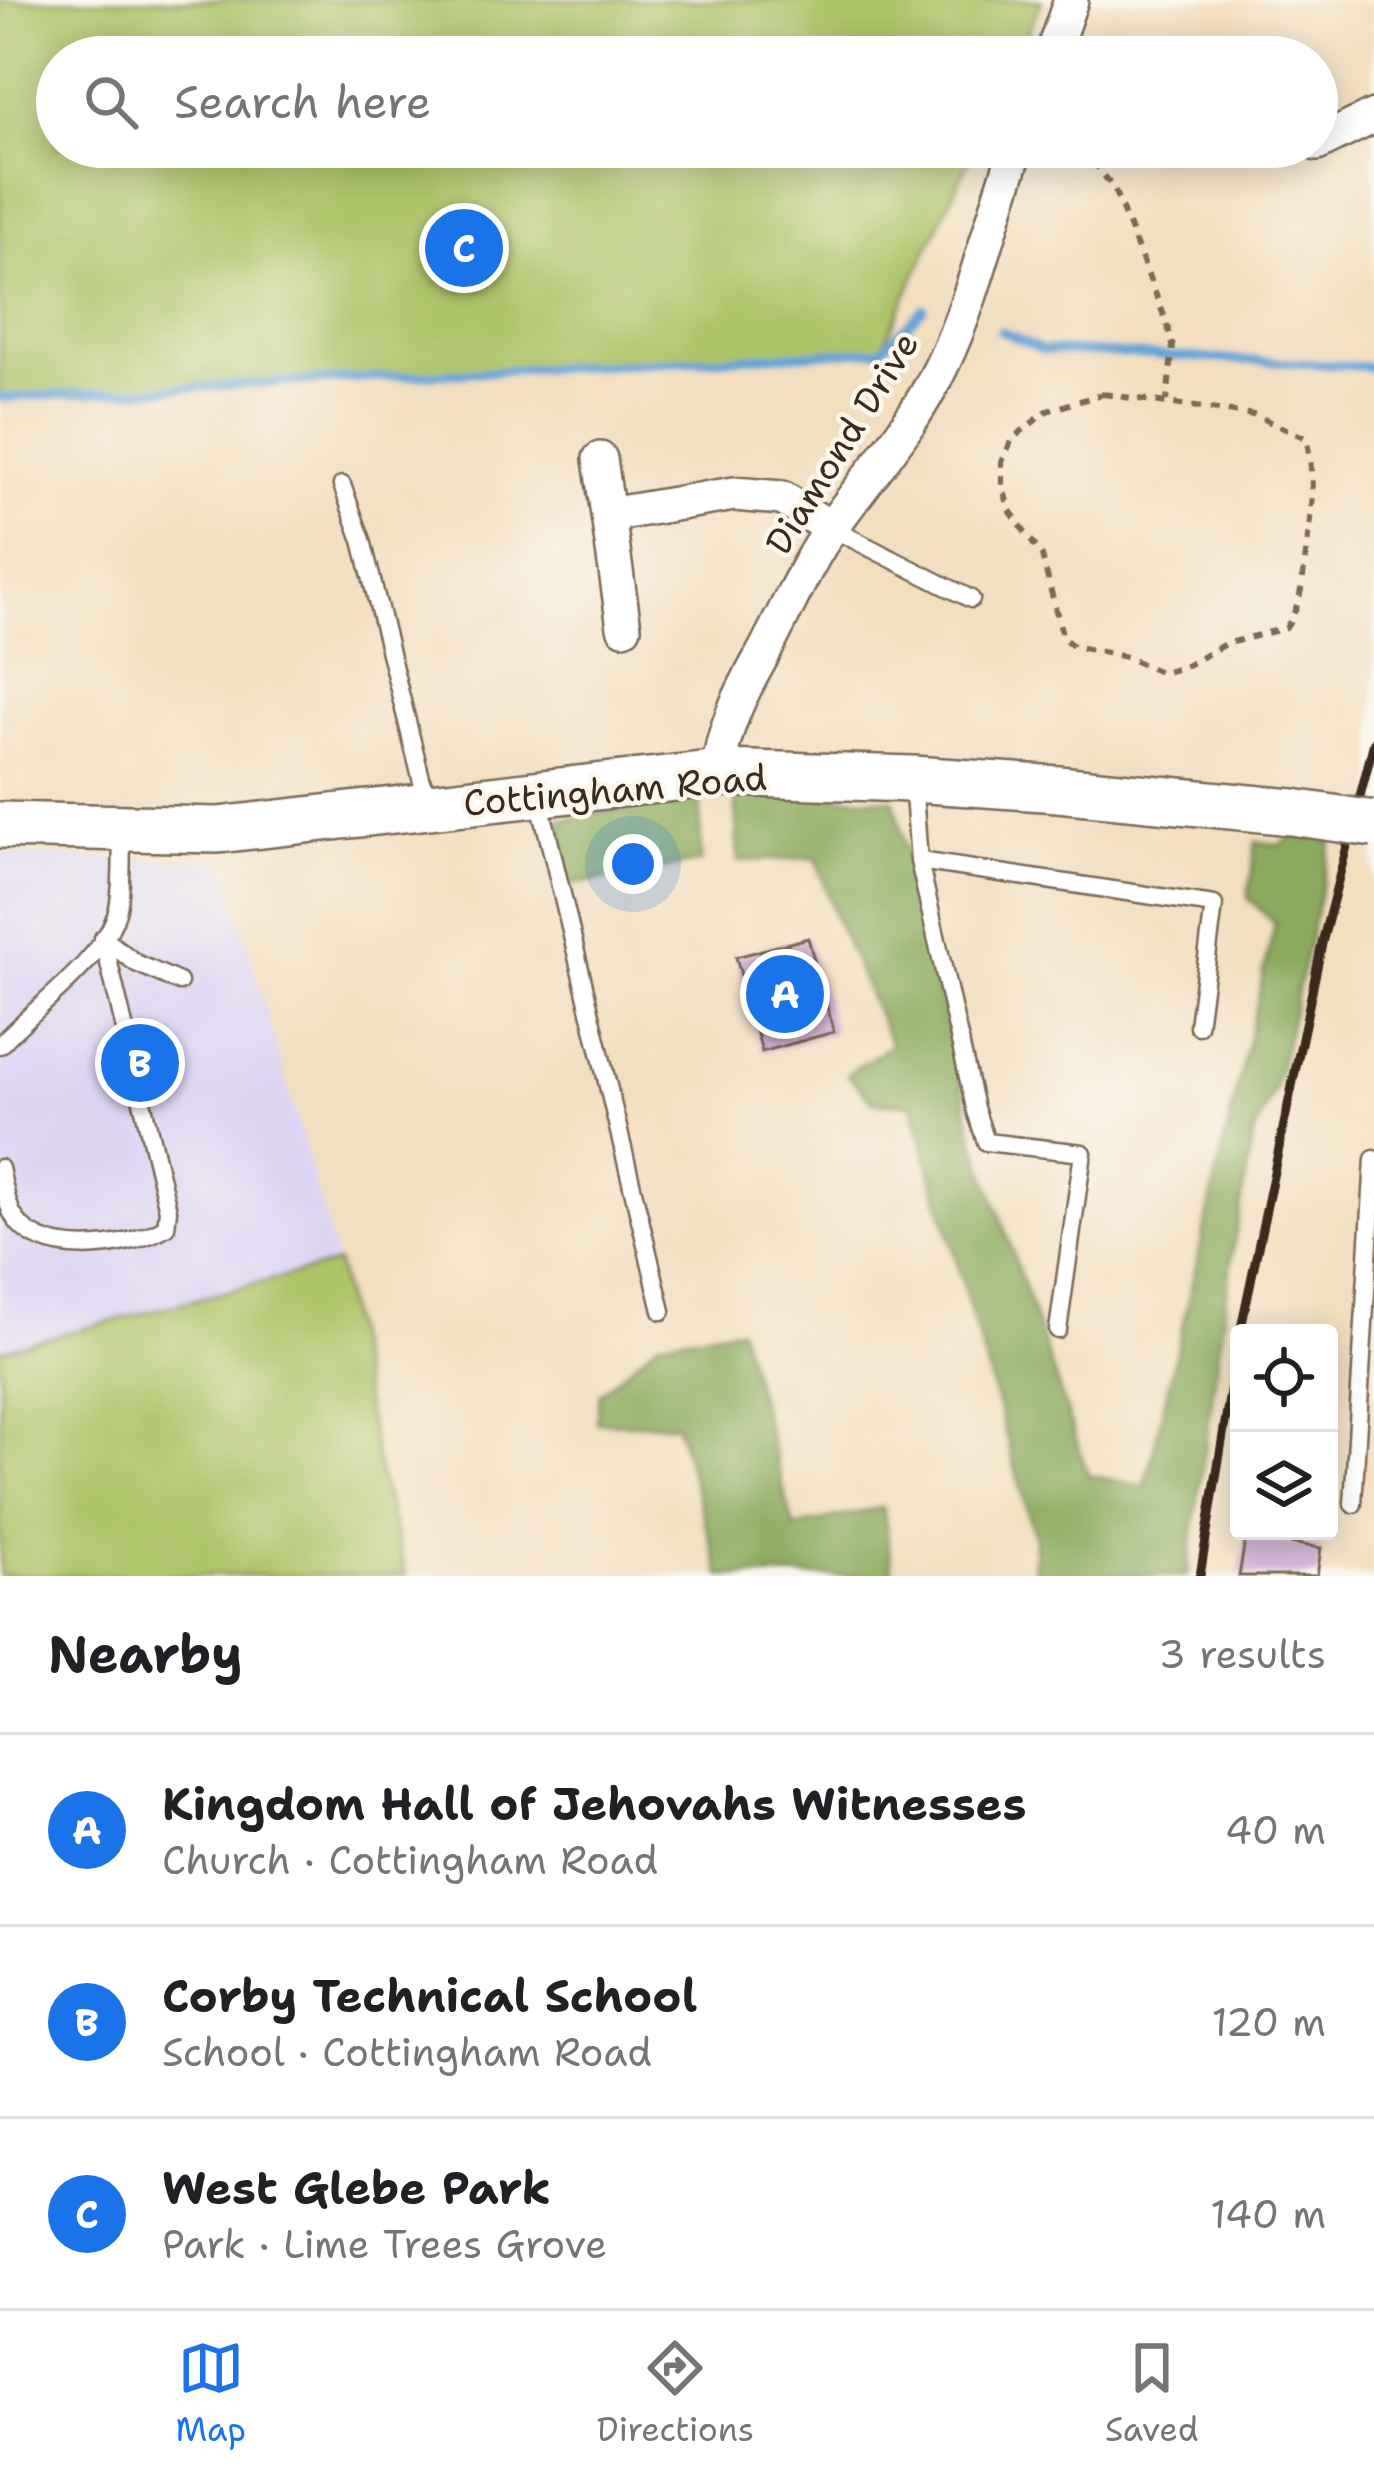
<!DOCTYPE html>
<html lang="en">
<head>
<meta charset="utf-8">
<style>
	body { margin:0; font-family:"Shantell Sans",sans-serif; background:#f2f2f2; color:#202124 }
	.controls { position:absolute; right:36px; bottom:36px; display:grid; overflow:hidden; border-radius:12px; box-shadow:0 6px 30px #0003 }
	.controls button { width:108px; height:108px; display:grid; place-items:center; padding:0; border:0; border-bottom:3px solid #e0e0e0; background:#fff; color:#202124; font:60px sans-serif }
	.you { position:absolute; left:633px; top:864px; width:42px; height:42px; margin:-30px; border:9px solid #fff; border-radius:50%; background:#1a73e8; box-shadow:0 0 0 18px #1a73e833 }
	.badge { display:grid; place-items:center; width:78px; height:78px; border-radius:50%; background:#1a73e8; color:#fff; font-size:39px; font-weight:700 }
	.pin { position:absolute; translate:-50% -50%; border:6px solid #fff; box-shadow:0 3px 12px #0006 }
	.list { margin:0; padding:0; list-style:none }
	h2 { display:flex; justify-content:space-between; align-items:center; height:156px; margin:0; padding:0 48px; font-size:51px }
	h2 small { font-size:39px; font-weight:400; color:#757577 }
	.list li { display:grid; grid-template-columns:78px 1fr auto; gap:36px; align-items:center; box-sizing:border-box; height:192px; padding:0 48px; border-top:3px solid #e0e0e0 }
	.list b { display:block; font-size:45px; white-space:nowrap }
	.list p { margin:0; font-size:39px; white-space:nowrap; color:#757577 }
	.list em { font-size:39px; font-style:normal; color:#757577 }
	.icon { flex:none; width:66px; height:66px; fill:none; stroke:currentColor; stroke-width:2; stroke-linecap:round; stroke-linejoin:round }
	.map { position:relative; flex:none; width:1374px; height:1576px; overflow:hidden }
	.search { position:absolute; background:#fff; box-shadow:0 6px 30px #0003; left:36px; right:36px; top:36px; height:132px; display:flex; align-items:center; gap:30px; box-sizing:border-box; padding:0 42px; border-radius:66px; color:#757577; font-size:45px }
	.sheet { height:732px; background:#fff }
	nav { display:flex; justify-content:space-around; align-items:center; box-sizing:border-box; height:168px; border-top:3px solid #e0e0e0; background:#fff; font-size:33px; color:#757577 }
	nav a { display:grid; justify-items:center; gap:6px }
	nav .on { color:#1a73e8 }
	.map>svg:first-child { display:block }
</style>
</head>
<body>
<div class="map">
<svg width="1374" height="1576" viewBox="0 0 1374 1576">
	<rect width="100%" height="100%" fill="#fbf7ec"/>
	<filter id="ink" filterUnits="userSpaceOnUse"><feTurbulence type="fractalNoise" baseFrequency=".00833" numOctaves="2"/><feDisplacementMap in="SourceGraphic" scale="24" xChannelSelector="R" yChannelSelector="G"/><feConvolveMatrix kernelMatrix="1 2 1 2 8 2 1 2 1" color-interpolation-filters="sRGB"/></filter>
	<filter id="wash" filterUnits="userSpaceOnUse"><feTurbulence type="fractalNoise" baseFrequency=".004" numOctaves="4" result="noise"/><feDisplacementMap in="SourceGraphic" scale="48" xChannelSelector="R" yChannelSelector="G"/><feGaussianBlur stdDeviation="2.7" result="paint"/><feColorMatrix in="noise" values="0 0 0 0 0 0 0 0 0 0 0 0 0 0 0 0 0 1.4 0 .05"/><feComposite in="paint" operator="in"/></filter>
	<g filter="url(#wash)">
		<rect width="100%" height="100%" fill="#f3dec0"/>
		<!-- built -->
		<path fill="#ded5f5" d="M0,854l224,9 113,400 -337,87z"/>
		<!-- green -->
		<path fill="#adc469" stroke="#747744" stroke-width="3" d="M0,0h1042l-26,57h-959v90h918l-94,203 -881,48z
			M337,1263l42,211 27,102h-406v-226z"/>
		<!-- forest -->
		<path fill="#8aaa5d" stroke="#626a3e" stroke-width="3" d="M735,793l159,6 82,346 112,330 57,12 130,-563 -27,-26 8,-57 22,4 17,-9 37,4 -57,249 -21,44 -20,109 -47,334h-154l2,-38 -123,-434 -38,-2 -27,-28 44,-29 -54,-123 -21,-64 -78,3z
			M700,795l1,67 -130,23 -11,-65z
			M739,1328l55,199 89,-20 10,69h-172l-45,-152 -80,-2 4,-29 59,-52z"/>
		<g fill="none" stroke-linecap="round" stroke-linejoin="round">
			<!-- stream -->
			<path stroke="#65a4d7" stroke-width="9" d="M1001,331l41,19 332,17
				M0,398l881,-48 43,-42"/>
		</g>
		<g id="blocks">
			<!-- building -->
			<path fill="#cba2d1" d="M808,938l26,94 -72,20 -26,-95z
				M1246,1536l75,12 -4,28h-78z"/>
		</g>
	</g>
	<g filter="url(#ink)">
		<use href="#blocks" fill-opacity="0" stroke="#7b6957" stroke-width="3"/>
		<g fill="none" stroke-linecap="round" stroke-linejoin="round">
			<defs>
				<path id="lane" d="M342,485l20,55 66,266
					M831,528l140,71
					M913,780l6,81 56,247 11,34 97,11 -25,177
					M538,794l124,517
					M919,861l295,44 -16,121
					M103,938l33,25 43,19
					M0,1045c35,-39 106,-85 118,-137 5,-24 3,-52 4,-77
					M0,1168c3,14 6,32 12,45 24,49 116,36 154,14l2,-17 -65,-272
					M1353,1504l21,-345"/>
				<path id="street" d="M1051,57l20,-57
					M1317,144l57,-28
					M600,459l8,56
					M624,627l-16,-112 126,-21 48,4 49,30
					M719,773c2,-43 23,-82 44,-119 23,-43 43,-91 71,-130 38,-52 80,-100 108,-159 33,-69 49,-146 75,-218"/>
				<path id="secondary" d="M0,825l218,5 501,-57 194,6 145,10 234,23"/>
			</defs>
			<!-- lane casing -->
			<use href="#lane" stroke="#7b6957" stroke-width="21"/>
			<!-- street casing -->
			<use href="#street" stroke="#7b6957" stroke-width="38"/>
			<!-- secondary casing -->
			<use href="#secondary" stroke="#7b6957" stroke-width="50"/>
			<!-- path -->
			<path stroke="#7b6957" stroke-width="6" stroke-dasharray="9 9" stroke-linecap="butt" d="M1083,147l31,42 51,129 8,27 -6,56
				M1103,394l151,21 52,23c10,41 5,75 0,116 -4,28 -4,49 -20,74l-61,16 -41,23 -22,6 -36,-16 -53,-11 -10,-8 -21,-82 -31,-44 -9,-26v-24l10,-23 35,-28z"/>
			<!-- lane -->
			<use href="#lane" stroke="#fff" stroke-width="16"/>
			<!-- street -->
			<use href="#street" stroke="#fff" stroke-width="33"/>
			<!-- secondary -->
			<use href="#secondary" stroke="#fff" stroke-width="45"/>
			<!-- rail -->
			<path stroke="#3b2a1e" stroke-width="9" d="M1240,1333l83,-394 51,-197
				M1200,1576l39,-239"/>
			<defs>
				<path id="secondary-bridge" d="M1292,812l82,12"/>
			</defs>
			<!-- secondary-bridge casing -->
			<use href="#secondary-bridge" stroke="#7b6957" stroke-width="50" stroke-linecap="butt"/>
			<!-- secondary-bridge -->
			<use href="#secondary-bridge" stroke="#fff" stroke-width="45"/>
		</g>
	</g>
	<g text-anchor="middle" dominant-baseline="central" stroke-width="9" stroke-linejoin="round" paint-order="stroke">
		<!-- street labels -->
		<g font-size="36" fill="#3b2a1e" stroke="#fbf7ec">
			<text transform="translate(842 443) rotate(-58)">Diamond Drive</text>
			<text transform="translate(615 790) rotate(-5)">Cottingham Road</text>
		</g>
	</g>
</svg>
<div class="controls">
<button><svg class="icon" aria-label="locate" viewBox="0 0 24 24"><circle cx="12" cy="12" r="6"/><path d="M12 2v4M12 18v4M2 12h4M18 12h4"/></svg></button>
<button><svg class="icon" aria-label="layers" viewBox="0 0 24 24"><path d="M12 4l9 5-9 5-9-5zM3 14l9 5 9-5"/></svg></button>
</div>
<div class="you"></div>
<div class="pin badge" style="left:785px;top:994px">A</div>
<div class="pin badge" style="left:140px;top:1063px">B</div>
<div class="pin badge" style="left:464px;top:248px">C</div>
<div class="search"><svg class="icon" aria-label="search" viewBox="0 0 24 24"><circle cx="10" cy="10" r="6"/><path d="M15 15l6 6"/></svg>Search here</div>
</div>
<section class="sheet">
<h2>Nearby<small>3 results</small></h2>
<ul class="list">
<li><span class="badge">A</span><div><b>Kingdom Hall of Jehovahs Witnesses</b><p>Church · Cottingham Road</p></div><em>40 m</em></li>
<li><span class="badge">B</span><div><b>Corby Technical School</b><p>School · Cottingham Road</p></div><em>120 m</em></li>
<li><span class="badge">C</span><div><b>West Glebe Park</b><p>Park · Lime Trees Grove</p></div><em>140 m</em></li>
</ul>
</section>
<nav>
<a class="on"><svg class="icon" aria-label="map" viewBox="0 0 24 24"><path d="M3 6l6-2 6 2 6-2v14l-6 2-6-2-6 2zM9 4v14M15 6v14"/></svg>Map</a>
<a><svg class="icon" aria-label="directions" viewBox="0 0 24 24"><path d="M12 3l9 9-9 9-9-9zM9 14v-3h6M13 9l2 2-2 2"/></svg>Directions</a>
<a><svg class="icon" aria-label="saved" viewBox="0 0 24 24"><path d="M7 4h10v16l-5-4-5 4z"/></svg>Saved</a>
</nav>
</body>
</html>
